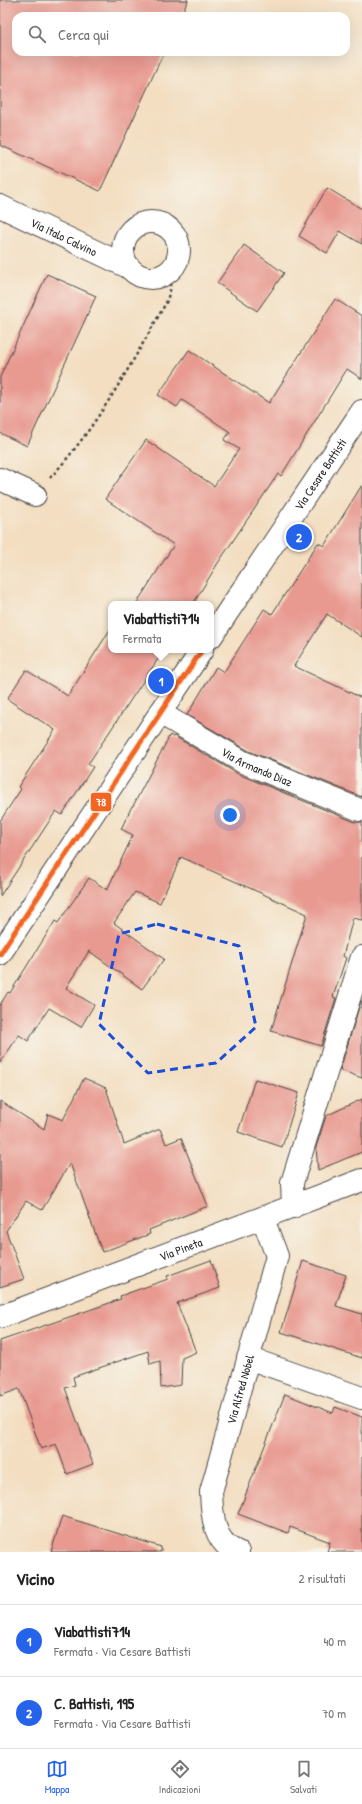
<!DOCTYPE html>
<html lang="it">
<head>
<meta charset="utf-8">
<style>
	body { margin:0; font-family:"Patrick Hand",sans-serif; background:#f2f2f2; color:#222 }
	.you { position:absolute; left:230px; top:815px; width:14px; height:14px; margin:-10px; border:3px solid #fff; border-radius:50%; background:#1a73e8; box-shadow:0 0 0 6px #1a73e833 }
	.badge { display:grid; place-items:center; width:26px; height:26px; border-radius:50%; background:#2563eb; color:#fff; font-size:13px; font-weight:700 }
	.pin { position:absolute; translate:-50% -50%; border:2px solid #fff; box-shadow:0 1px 4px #0006 }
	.popup { position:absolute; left:108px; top:601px; width:106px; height:52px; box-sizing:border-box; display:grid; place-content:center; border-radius:8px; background:#fff; filter:drop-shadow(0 1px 3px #0005); font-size:13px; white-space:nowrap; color:#767676 }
	.popup b { font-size:15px; color:#222 }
	.popup::after { content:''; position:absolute; left:50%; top:100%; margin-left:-8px; border:8px solid transparent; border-top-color:#fff }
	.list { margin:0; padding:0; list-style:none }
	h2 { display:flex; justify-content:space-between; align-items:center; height:52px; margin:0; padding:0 16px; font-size:17px }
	h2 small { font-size:13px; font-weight:400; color:#767676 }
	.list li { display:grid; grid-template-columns:26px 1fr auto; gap:12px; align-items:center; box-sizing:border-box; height:72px; padding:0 16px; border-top:1px solid #e0e0e0 }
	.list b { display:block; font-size:15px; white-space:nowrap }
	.list p { margin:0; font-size:13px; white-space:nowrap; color:#767676 }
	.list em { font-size:13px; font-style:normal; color:#767676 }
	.icon { flex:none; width:22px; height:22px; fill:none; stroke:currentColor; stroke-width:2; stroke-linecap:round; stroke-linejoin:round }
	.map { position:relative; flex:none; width:362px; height:1552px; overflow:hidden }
	.search { position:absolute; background:#fff; box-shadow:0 4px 16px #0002; left:12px; right:12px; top:12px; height:44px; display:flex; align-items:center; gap:10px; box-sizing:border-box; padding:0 14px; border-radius:12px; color:#767676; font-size:15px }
	.sheet { height:196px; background:#fff }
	nav { display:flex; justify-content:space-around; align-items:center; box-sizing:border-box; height:56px; border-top:1px solid #e0e0e0; background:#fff; font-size:11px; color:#767676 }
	nav a { display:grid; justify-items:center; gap:2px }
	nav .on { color:#2563eb }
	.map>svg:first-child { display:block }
</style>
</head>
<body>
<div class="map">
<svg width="362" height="1552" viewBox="0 0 362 1552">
	<rect width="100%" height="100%" fill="#f7f3e8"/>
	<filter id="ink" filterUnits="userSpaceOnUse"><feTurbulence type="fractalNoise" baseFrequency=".025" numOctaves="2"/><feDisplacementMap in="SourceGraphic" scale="8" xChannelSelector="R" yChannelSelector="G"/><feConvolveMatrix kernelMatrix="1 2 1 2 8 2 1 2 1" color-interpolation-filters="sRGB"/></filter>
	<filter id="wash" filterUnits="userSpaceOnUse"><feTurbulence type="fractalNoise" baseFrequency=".012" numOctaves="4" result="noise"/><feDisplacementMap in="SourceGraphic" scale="16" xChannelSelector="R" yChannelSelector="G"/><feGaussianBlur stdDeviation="0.9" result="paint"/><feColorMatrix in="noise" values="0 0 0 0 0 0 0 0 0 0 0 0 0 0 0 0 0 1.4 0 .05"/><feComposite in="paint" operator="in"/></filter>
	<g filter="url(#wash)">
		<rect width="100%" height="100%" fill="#f3dec1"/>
		<g id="blocks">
			<!-- building -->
			<path fill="#e89a91" d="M0,0h188l-7,16h-165v36h148l-64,139 -100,-46z
				M327,188l35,21v35l-22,-13 -13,22 -28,-17z
				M244,245l40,28 -27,38 -40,-28z
				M47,274l49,22 -69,150 -27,-13v-56z
				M335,299l27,17v63l-15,-10 -66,107 -3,-2 -60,89 -25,41h-57l38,-59 -69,-46 41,-59 68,46 25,-37 -15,-9 6,-8 -48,-32 -5,7 -19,-12 31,-45 80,53z
				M362,485v152l-35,-23 -33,52 68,32v99l-113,-46 -62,-36 29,-48 8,5 40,-63 8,5 46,-71 6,3z
				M111,628v22h53l-76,114 5,3 -31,48 -6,-4 -56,85v-75l21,-32 -3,-2 37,-57 -48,-31 19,-29 42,26z
				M170,735l3,2 1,-1 64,38 117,48h7v98l-9,-2 -10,38 3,2 -13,39 3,1 -15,48 -50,-15 36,-117 -126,-57 -21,46 -25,-11 -21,31 50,36 -22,30 -53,-38 -23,37 28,17 -13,22 -32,-19 -21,33 -9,-6 -19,28v-58l8,-13 2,1 45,-72 3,2 31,-45 18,12 26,-55 -12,-6 11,-23h1z
				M361,1001h1v77l-22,-8z
				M84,1078l22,10 18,56 36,-15 6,15 15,-6 27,68 -59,24 1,4 -48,18 -32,-89 -28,47 -16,-9 -20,30 18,48 -24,8v-186l44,28 4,-15 15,6z
				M255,1079l44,14 -17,54 -44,-15z
				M362,1099v53l-44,18 -2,-23 10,-31z
				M211,1260l9,28 -43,15 19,49 -14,6 -1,27 -20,3 -1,-27 -10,3 -2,-13 -75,26 2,8 -10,3 28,76 -26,10 -11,-30 -15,5 -22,-60 -19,7v-55l121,-42 -1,-3 48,-17 -1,-3z
				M303,1261l43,14 -10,31 26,8v44l-81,-26z
				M285,1394l48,19 2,-6 27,10v135h-35l3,-10 -40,-15 -2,6 -50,-19z
				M62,1516l99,31v5h-110z"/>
		</g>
	</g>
	<g filter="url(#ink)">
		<use href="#blocks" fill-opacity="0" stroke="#494642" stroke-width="1"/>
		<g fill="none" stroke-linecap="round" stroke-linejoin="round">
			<defs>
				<g id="street">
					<path id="s1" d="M0,206l128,61"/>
					<circle cx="151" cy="250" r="28"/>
					<path d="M0,479l35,16"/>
					<path id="s2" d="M160,713l83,49 117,48"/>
					<path d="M293,1207l-1,-24 70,-226"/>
					<path d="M248,1358l114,40"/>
					<path id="s3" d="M238,1552c-25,-9 -26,-37 -27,-60l66,-236 -14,-37"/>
				</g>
				<g id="secondary">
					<path id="s4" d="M211,637l151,-226"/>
					<path d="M0,954l202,-304"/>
					<path id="s5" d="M0,1317l362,-137"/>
				</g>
			</defs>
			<!-- street casing -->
			<use href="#street" stroke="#494642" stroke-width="24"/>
			<!-- secondary casing -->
			<use href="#secondary" stroke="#494642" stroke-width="24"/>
			<!-- path -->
			<path stroke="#494642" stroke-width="2.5" stroke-dasharray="3 3" stroke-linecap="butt" d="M50,478c48,-52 81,-114 116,-175l4,-12 1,-22"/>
			<!-- street -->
			<use href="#street" stroke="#fff" stroke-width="22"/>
			<!-- secondary -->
			<use href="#secondary" stroke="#fff" stroke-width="22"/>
			<defs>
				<path id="bus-1" d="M0,954l202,-304"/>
			</defs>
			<!-- bus-1 casing -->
			<use href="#bus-1" stroke="#f7f3e8" stroke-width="8"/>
			<!-- bus-1 -->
			<use href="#bus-1" stroke="#f26522" stroke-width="5"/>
		</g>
	</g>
	<!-- marked area -->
	<path fill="none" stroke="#1d4ed8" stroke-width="3" stroke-dasharray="8 5" stroke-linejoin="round" d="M157,924l82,22 17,81 -40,36 -68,10 -49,-49 20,-90z"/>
	<g text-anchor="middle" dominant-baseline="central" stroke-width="3" stroke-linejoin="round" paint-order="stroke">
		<!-- street labels -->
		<g font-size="12" fill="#2b2b2b" stroke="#f7f3e8">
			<text stroke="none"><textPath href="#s1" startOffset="71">Via Italo Calvino</textPath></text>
			<text stroke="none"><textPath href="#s4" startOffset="196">Via Cesare Battisti</textPath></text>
			<text stroke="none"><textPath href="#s2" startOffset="111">Via Armando Diaz</textPath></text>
			<text stroke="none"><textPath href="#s5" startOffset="193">Via Pineta</textPath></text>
			<text stroke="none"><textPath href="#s3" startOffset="177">Via Alfred Nobel</textPath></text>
		</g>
	</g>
	<rect stroke="#f7f3e8" stroke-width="1.5" x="90" y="792" width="22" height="20" rx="4" fill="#f26522"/>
	<g font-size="11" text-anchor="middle" font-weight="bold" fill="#fff">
		<text x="101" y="806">78</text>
	</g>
</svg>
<div class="you"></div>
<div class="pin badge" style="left:161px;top:681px">1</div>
<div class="popup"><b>Viabattisti714</b>Fermata</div>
<div class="pin badge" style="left:299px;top:537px">2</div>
<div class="search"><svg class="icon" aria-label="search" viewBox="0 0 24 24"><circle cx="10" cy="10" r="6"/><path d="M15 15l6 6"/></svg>Cerca qui</div>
</div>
<section class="sheet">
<h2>Vicino<small>2 risultati</small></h2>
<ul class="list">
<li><span class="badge">1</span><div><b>Viabattisti714</b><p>Fermata · Via Cesare Battisti</p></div><em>40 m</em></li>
<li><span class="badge">2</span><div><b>C. Battisti, 195</b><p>Fermata · Via Cesare Battisti</p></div><em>70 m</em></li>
</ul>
</section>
<nav>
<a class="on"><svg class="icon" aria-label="map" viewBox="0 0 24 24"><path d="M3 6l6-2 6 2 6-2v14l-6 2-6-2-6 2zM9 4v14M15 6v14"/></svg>Mappa</a>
<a><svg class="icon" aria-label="directions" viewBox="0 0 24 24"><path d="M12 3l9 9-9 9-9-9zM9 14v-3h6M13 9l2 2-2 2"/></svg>Indicazioni</a>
<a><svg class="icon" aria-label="saved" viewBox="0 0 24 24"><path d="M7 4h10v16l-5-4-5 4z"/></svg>Salvati</a>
</nav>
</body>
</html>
